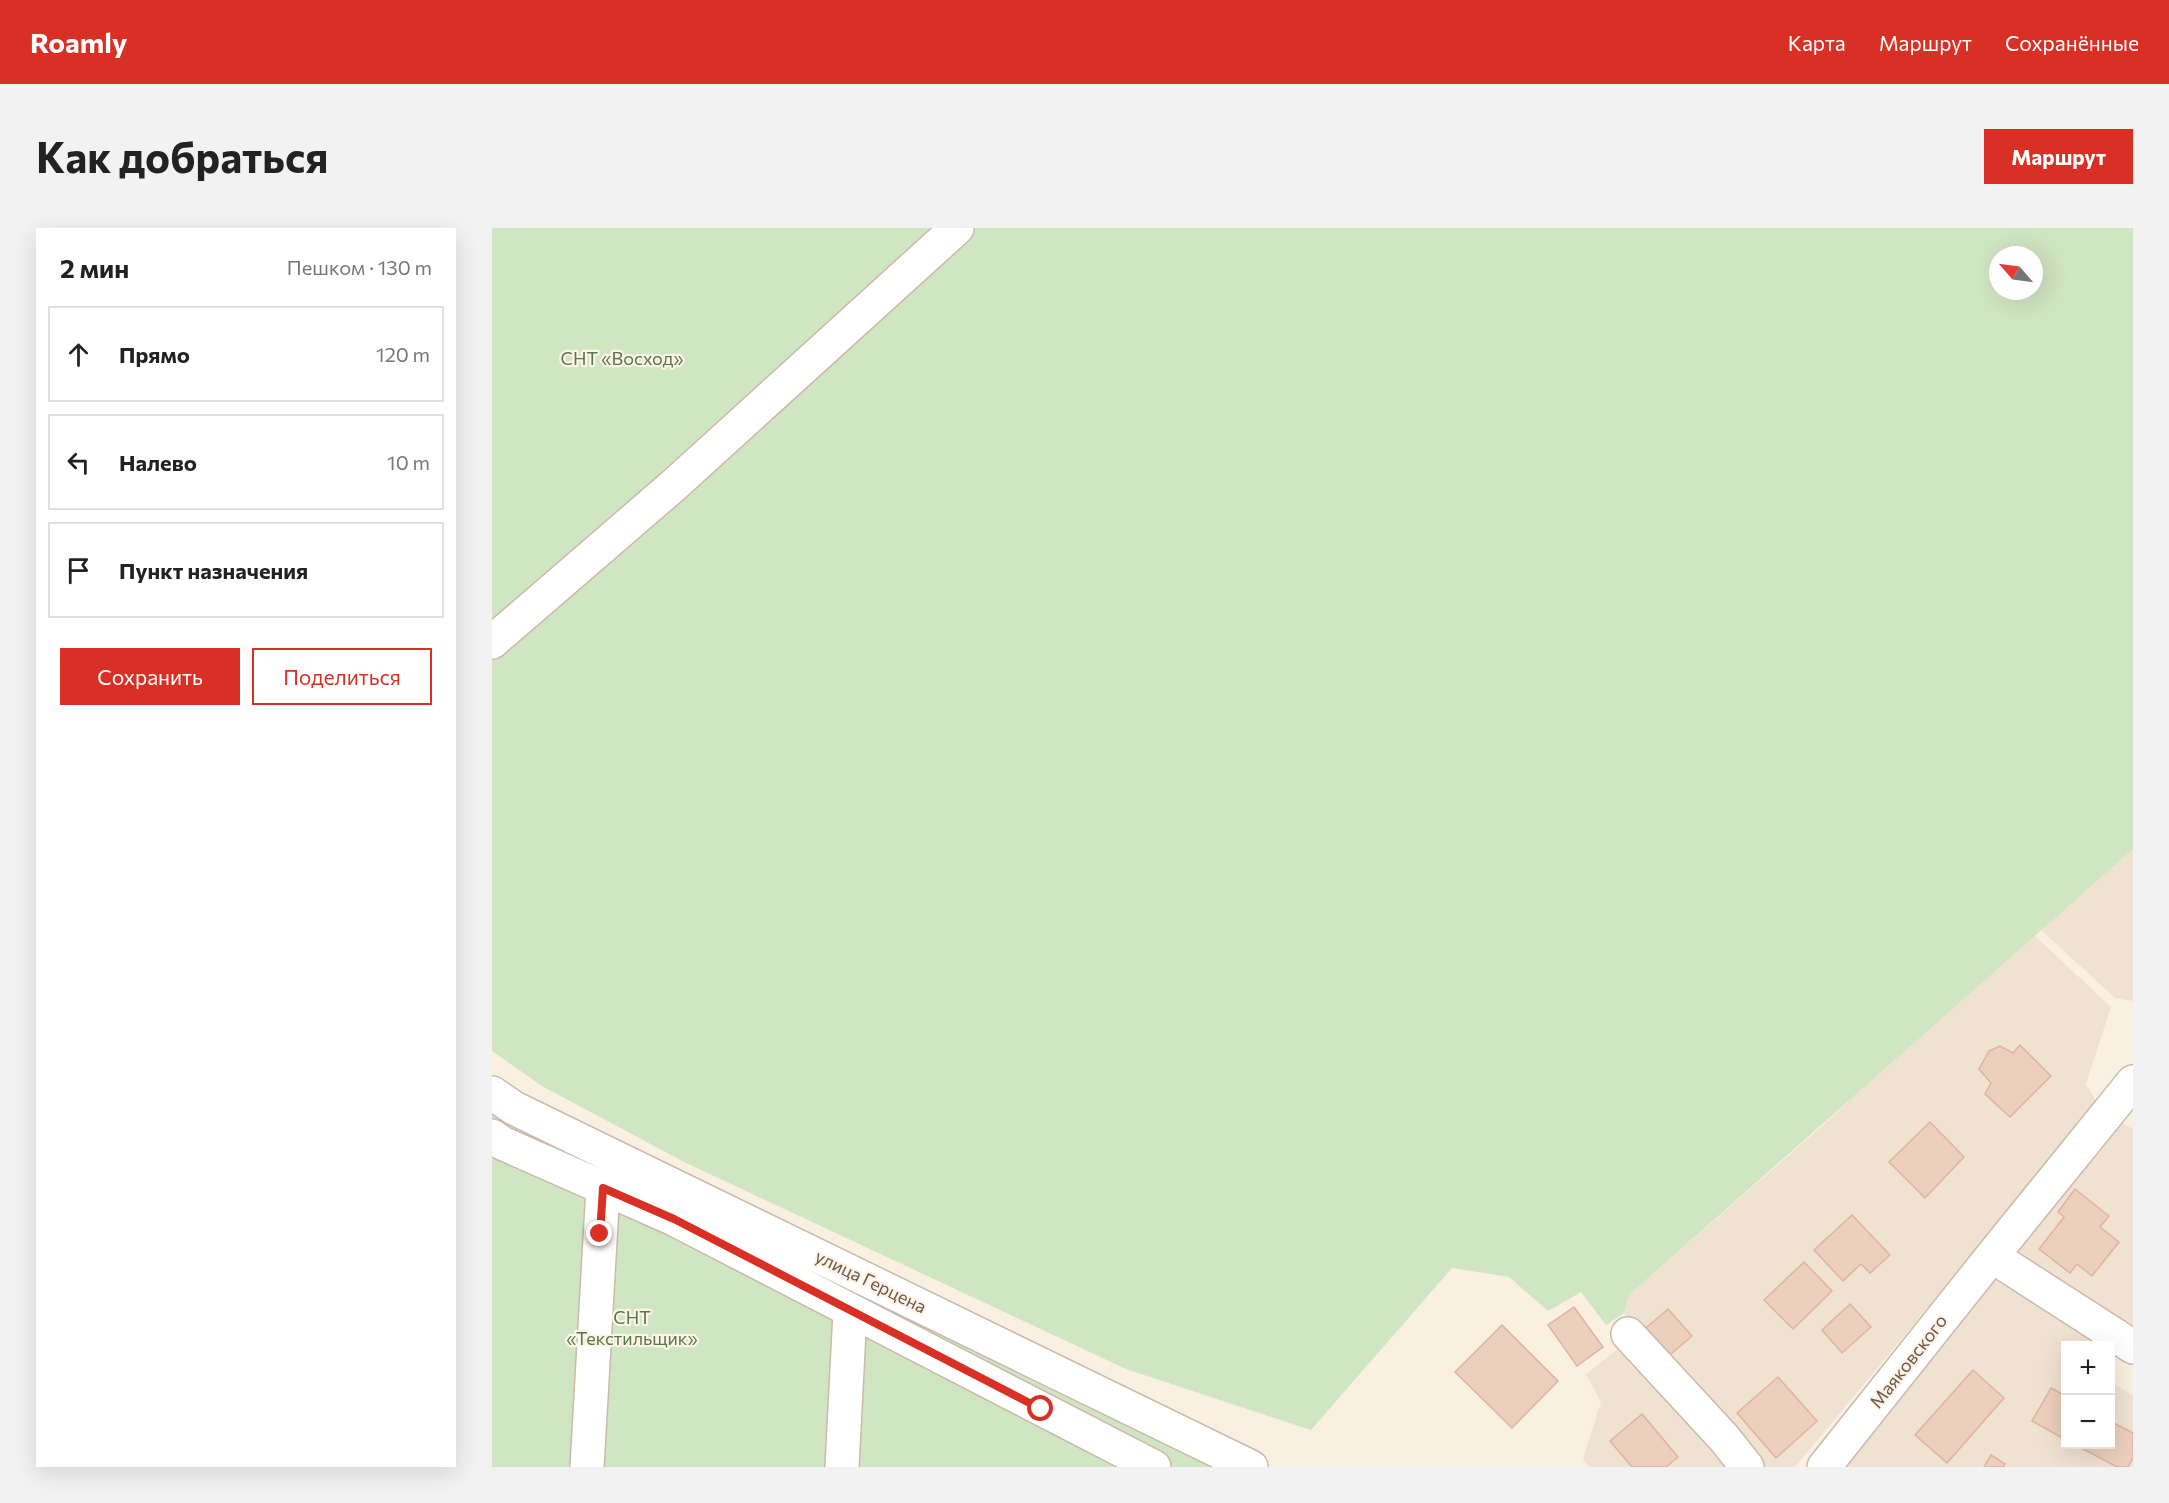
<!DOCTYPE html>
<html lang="ru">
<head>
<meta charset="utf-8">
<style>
	body { margin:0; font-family:Commissioner,sans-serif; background:#f2f2f2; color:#222 }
	.controls { position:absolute; right:18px; bottom:18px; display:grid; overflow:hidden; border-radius:0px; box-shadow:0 6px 24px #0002 }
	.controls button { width:54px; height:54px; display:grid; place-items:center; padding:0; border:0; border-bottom:2px solid #e0e0e0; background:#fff; color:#222; font:30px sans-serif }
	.compass { position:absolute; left:1497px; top:18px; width:54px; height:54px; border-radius:50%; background:#fff; box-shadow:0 6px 24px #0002; rotate:298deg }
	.stop { position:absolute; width:18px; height:18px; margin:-14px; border:4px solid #d93025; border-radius:50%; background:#fff }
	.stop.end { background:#d93025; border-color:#fff; box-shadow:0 2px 6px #0008 }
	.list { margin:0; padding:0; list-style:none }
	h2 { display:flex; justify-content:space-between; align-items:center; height:78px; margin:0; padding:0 24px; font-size:26px }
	h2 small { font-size:20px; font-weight:400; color:#767676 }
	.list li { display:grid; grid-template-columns:39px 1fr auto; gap:18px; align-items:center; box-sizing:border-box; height:96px; margin:0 12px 12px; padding:0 12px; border:2px solid #e0e0e0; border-radius:0px }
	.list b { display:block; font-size:22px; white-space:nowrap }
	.list em { font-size:20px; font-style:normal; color:#767676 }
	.actions { display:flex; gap:12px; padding:18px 24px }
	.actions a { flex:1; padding:14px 0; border:2px solid #d93025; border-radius:0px; text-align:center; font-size:21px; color:#d93025 }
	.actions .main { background:#d93025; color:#fff }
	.icon { flex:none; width:33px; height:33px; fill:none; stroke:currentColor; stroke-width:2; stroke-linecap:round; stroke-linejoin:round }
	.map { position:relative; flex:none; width:1641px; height:1239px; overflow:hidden; border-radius:0px }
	header { display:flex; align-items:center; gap:36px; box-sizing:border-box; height:84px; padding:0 30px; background:#d93025; color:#fff }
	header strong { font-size:28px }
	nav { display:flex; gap:33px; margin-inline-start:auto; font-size:21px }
	.intro { display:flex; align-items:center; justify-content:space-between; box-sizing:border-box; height:144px; padding:0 36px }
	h1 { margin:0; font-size:42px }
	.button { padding:15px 27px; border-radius:0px; background:#d93025; color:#fff; font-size:21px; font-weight:700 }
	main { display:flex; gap:36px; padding:0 36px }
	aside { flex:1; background:#fff; border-radius:0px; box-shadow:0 6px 24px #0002 }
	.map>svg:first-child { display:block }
</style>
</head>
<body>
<header>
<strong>Roamly</strong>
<nav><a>Карта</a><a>Маршрут</a><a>Сохранённые</a></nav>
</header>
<div class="intro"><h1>Как добраться</h1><a class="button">Маршрут</a></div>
<main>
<aside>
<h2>2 мин<small>Пешком · 130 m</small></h2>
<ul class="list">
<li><svg class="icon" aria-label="ahead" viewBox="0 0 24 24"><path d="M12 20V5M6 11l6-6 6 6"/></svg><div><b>Прямо</b></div><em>120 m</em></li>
<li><svg class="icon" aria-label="left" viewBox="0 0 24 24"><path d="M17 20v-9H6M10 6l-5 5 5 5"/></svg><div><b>Налево</b></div><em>10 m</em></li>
<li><svg class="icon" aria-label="arrive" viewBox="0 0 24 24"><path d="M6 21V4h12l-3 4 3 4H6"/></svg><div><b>Пункт назначения</b></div></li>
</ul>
<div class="actions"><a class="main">Сохранить</a><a>Поделиться</a></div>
</aside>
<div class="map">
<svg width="1641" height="1239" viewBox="0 0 1641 1239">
	<rect width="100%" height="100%" fill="#f9f0e2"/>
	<!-- residential -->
	<path fill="#f0e2d1" d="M1641,621v152l-18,-3 -74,-68z
		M1542,707l77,72 -25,77 13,22 -68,77 -236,284h-34l-137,-154 5,-18 191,-167 81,-76z
		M1628,894l13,7v204l-108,-70 -9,-13z
		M1513,1048l104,69 -43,1v98h44l1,-61 22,12v72h-293l72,-83 3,-9 74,-91z
		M1131,1117l104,122h-138l-6,-8 18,-57 -15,-28z"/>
	<!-- green -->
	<path fill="#d0e5c2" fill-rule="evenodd" d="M0,0h1641v621l-504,446 -5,18 -18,12 -25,-33 -33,19 -39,-34 -57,-9 -141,162 -185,-61 -442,-207 -142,-76 -50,-35zM1506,27h36v36h-36z
		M0,872l743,367h-743z"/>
	<!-- building -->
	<path fill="#eccfbc" stroke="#ddb59e" stroke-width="1.5" d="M1528,817l31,31 -41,41 -25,-23 6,-11 -12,-14 10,-18 11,-5 13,7z
		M1438,894l34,35 -39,41 -36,-36z
		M1583,961l34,27 -9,11 19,15 -27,34 -15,-12 -7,9 -31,-24 25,-32 -6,-5z
		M1360,987l38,40 -20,18 -9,-9 -18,17 -29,-31z
		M1312,1034l28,29 -39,38 -29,-29z
		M1358,1076l21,23 -29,26 -20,-23z
		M1082,1079l29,40 -26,19 -29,-41z
		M1176,1081l24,27 -27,23 -24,-27z
		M1010,1097l56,56 -46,47 -57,-56z
		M1481,1142l31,28 -57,65 -32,-28z
		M1286,1149l39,44 -41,37 -39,-45z
		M1559,1160l15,8v44l-34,-19z
		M1150,1186l36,43 -12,10h-34l-22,-26z
		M1618,1193l23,12v25l-5,9h-11l-34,-18 2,-5h25z
		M1499,1227l14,9 -2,3h-19z"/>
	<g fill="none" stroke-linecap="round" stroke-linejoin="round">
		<defs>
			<path id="minor" d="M0,414l182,-157 283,-257
				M0,865l22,15 737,359
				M0,908l10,7 172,76 480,248
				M1500,1028l141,91
				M1136,1106l96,104 23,29
				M95,1239l16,-279
				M350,1239l8,-155
				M1332,1239l168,-211 141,-174"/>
		</defs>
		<!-- minor casing -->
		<use href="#minor" stroke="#cbbaac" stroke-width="36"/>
		<!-- minor -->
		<use href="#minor" stroke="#fff" stroke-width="33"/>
	</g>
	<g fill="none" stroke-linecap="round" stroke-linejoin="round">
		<!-- route -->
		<path stroke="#d93025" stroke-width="8" d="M108,1006l3,-46 71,31 367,190"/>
	</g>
	<g text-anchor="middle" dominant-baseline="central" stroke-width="4.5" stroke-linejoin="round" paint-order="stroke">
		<!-- park labels -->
		<g font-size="18" fill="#567947" stroke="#fdf4e7">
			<text x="130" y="130">СНТ «Восход»</text>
			<text x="140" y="1089">СНТ<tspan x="140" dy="21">«Текстильщик»</tspan></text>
		</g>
		<!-- street labels -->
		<g font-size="18" fill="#6e574b" stroke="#fdf4e7">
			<text transform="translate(379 1053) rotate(26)">улица Герцена</text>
			<text transform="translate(1416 1133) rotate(-52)">Маяковского</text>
		</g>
	</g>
</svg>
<div class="controls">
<button>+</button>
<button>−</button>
</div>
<svg class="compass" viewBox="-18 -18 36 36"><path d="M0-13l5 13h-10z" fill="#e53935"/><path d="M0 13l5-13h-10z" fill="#767676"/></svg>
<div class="stop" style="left:549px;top:1181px"></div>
<div class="stop end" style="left:108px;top:1006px"></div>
</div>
</main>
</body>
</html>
